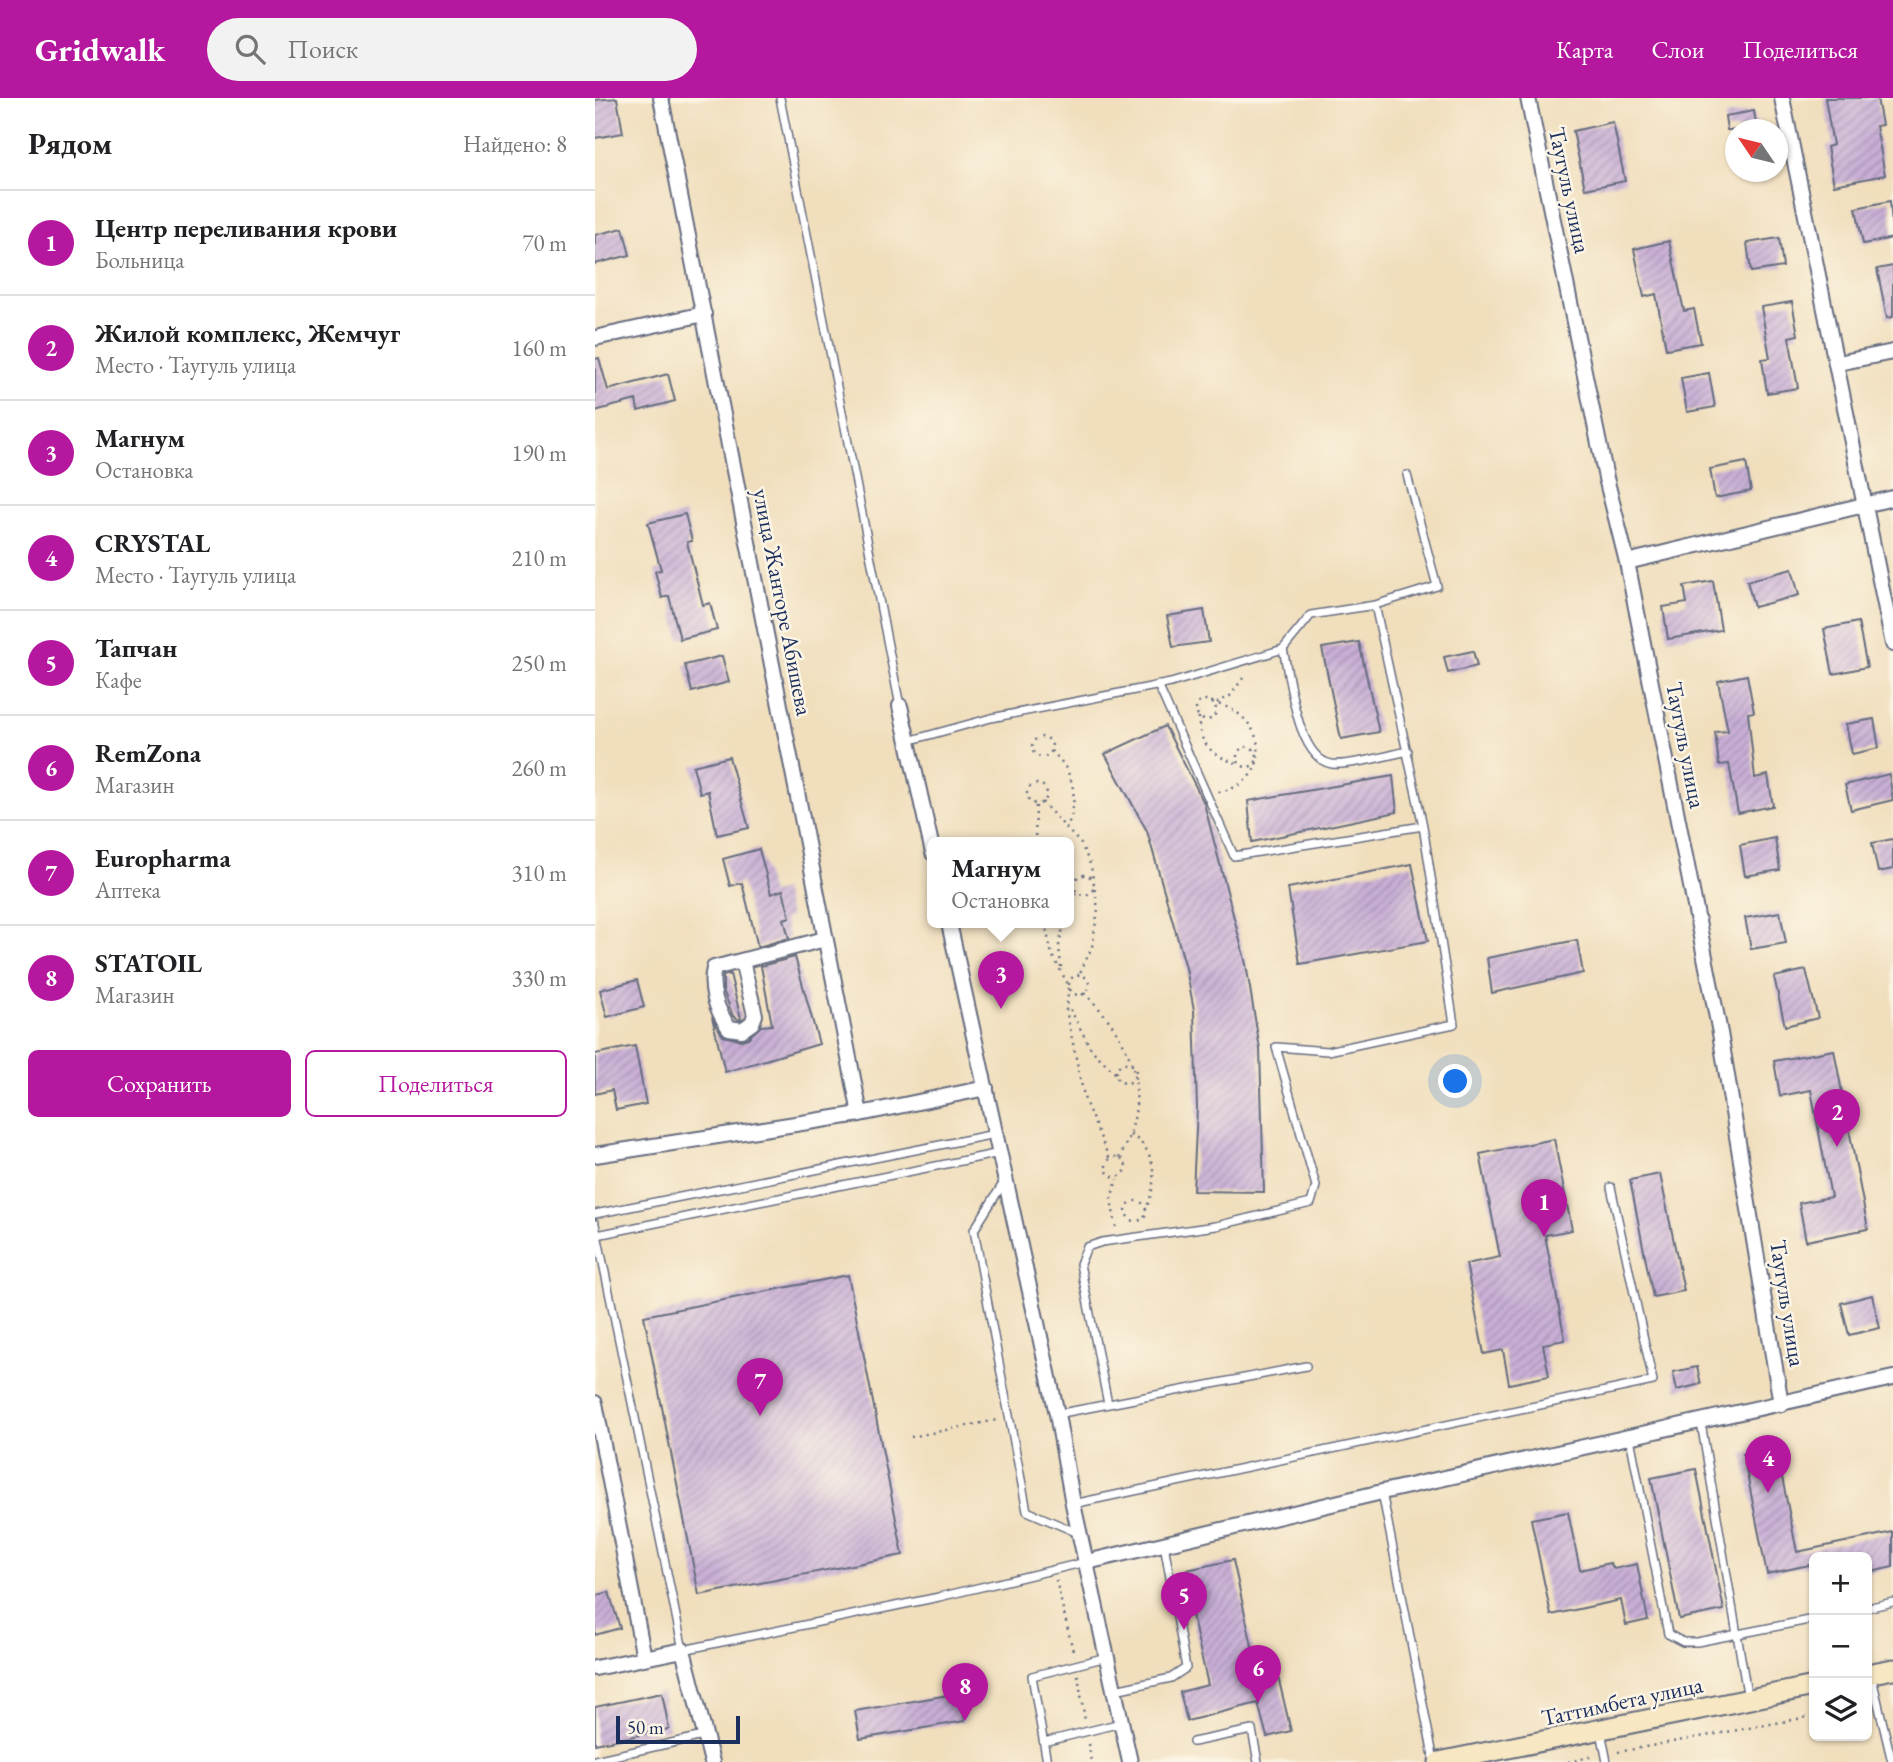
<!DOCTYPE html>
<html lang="ru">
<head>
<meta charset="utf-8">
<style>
	body { margin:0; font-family:"EB Garamond",serif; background:#f2f2f2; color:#202124 }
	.controls { position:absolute; right:21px; bottom:21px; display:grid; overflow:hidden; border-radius:10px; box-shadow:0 2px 5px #0004 }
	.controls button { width:63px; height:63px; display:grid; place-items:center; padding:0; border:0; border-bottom:2px solid #e0e0e0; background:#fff; color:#202124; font:35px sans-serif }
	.compass { position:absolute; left:1130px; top:21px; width:63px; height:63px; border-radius:50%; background:#fff; box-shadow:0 2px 5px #0004; rotate:305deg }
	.scale { position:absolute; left:21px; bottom:18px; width:124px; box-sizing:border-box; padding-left:7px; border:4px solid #1b2f5e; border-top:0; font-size:19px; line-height:24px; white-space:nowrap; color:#1b2f5e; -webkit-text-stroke:5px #fcf5e5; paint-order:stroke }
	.you { position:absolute; left:861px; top:984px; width:24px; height:24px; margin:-18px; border:5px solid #fff; border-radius:50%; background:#1a73e8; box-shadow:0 0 0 10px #1a73e833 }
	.badge { display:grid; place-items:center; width:46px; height:46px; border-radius:50%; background:#b5179e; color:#fff; font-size:23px; font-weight:700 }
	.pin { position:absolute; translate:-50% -58px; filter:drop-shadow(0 2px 4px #0008) }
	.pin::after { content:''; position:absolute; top:37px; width:24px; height:21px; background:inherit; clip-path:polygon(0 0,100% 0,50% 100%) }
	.popup { position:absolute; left:332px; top:739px; width:147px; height:91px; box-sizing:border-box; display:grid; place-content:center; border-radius:10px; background:#fff; filter:drop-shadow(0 2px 5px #0005); font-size:23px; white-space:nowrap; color:#757577 }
	.popup b { font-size:26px; color:#202124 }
	.popup::after { content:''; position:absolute; left:50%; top:100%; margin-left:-14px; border:14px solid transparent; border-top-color:#fff }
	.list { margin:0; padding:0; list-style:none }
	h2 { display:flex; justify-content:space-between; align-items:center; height:91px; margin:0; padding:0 28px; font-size:30px }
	h2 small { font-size:23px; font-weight:400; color:#757577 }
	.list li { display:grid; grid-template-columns:46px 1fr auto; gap:21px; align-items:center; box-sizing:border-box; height:105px; padding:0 28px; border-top:2px solid #e0e0e0 }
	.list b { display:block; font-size:26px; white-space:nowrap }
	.list p { margin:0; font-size:23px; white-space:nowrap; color:#757577 }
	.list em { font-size:23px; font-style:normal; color:#757577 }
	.actions { display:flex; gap:14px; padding:21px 28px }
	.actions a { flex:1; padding:16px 0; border:2px solid #b5179e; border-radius:10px; text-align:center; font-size:24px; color:#b5179e }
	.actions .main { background:#b5179e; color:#fff }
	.icon { flex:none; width:38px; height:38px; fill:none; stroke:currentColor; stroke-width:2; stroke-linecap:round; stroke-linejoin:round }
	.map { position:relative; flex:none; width:1298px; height:1664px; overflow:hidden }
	header { display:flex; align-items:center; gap:42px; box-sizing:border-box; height:98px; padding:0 35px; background:#b5179e; color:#fff }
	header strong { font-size:33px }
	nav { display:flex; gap:38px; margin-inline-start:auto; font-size:24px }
	.search { width:490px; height:63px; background:#f2f2f2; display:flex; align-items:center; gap:18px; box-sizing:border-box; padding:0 24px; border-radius:38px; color:#757577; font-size:26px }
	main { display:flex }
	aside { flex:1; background:#fff }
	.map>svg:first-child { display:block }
</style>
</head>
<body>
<header>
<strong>Gridwalk</strong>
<div class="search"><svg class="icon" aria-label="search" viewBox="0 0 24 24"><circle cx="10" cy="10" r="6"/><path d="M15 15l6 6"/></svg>Поиск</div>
<nav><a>Карта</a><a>Слои</a><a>Поделиться</a></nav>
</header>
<main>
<aside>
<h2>Рядом<small>Найдено: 8</small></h2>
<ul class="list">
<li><span class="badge">1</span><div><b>Центр переливания крови</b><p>Больница</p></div><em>70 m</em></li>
<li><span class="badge">2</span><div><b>Жилой комплекс, Жемчуг</b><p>Место · Таугуль улица</p></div><em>160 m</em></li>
<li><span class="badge">3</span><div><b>Магнум</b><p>Остановка</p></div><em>190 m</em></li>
<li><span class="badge">4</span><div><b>CRYSTAL</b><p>Место · Таугуль улица</p></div><em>210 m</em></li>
<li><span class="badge">5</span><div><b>Тапчан</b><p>Кафе</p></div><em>250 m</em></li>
<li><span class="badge">6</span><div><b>RemZona</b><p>Магазин</p></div><em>260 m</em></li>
<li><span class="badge">7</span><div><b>Europharma</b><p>Аптека</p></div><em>310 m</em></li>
<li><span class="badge">8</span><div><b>STATOIL</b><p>Магазин</p></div><em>330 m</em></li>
</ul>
<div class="actions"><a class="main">Сохранить</a><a>Поделиться</a></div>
</aside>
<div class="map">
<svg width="1298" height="1664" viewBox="0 0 1298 1664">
	<defs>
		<pattern id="building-hatch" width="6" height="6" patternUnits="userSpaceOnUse" patternTransform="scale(1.75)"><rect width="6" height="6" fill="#c9afd6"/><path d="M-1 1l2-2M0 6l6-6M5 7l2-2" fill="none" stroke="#a28fb1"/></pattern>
	</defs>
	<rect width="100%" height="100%" fill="#fcf5e5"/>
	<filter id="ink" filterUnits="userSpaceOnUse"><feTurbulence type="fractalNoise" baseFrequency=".0143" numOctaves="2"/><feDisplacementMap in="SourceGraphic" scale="14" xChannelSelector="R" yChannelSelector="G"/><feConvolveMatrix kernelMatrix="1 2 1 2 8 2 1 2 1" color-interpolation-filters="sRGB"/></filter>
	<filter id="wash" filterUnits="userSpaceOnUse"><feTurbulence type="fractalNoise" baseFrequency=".00686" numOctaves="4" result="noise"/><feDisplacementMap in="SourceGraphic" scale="28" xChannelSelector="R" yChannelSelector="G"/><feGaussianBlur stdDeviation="1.57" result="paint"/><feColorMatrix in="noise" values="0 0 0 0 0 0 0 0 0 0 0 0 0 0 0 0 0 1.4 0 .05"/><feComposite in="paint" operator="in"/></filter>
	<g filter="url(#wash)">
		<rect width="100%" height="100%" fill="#f0debc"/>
		<g id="blocks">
			<!-- building -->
			<path fill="url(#building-hatch)" d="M22,0l6,35 -28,5v-38z
				M1230,0h52l5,27 -6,1 9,49 -51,10 -7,-38 6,-2z
				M1159,13l3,19h-30l-2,-14z
				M1018,24l12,59 -40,8 -12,-58z
				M1295,103l3,37 -30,6 -7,-36z
				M28,130l7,27 -35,9v-29z
				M1184,140l4,29 -32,5 -4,-29z
				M1074,143l15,70 10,-2 7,34 -35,6 -10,-55 -12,3 -10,-48z
				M1298,168v51l-6,1 -10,-49z
				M1197,204l6,33 -9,2 9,51 -31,5 -5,-34 8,-1 -9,-51z
				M4,260l9,32 60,-16 7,27 -37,10 -2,-11 -41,11v-52z
				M1114,275l6,34 -28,5 -6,-34z
				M1151,364l5,29 -36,7 -5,-29z
				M90,416l7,27 -5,1 16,63 7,-2 7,27 -37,9 -11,-43 -7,2 -7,-27 6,-1 -13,-47z
				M1197,471l7,26 -45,12 -7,-26z
				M1118,483l8,49 -53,9 -5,-32 24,-4 -3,-17z
				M609,512l5,32 -36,5 -6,-31z
				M1263,524l9,45 -34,7 -9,-45z
				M764,544l20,90 -38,7 -19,-91z
				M878,553l4,15 -29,7 -4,-16z
				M127,558l7,26 -37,10 -7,-27z
				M1152,577l7,37 -6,1 7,65 13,-3 5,31 -35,7 -9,-49 -10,1 -4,-33 13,-1 -10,-50z
				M1279,621l5,29 -27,6 -6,-30z
				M570,628l39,77 42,161 14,85 4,143 -71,-1 4,-83 -3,-98 -8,-42 -39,-137 -42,-77z
				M134,659l20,71 -32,7 -9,-44 -8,2 -7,-27z
				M1294,676l4,26 -42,10 -6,-25z
				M798,678l4,36 -145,30 -4,-41z
				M1180,740l5,32 -35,6 -5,-31z
				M1298,741v30l-15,3 -6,-29z
				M164,751l12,45 12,-4 7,27 -6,2 5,19 -31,9 -16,-64 -12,3 -7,-27z
				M817,766l16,77 -128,23 -12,-76z
				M1185,814l6,31 -35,6 -6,-31z
				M982,842l6,33 -91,20 -5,-35z
				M200,859l24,87 -94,28 -13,-55 11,19 18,4 7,-2 13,-12 11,-1 -11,-59z
				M1211,872l12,48 -33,8 -11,-49z
				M135,876l11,45 -1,1 -7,-4 -10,-26v-14z
				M42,882l7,27 -37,10 -7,-27z
				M40,948l11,58 -30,6 -4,-20 -17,4v-40z
				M1239,952l34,179 -62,12 -7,-38 32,-6 -20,-107 -31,6 -6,-35z
				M959,1041l18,91 -27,5 20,105 -22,4 6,32 -40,8 -6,-34 -19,4 -18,-90 34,-7 -20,-103z
				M1065,1076l24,117 -31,6 -23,-117z
				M253,1177l55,280 -204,40 -55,-279z
				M1277,1197l8,33 -31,7 -8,-32z
				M1102,1269l4,17 -24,6 -4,-18z
				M1181,1349l21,105 96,-20v35l-26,6v-16h-53v7l-47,10 -24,-120z
				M1101,1371l28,141 -45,9 -28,-141z
				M973,1414l12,58 30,-7 4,6 23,-5 11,56 -22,5 -5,-25 -70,15 -20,-96z
				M638,1462l25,113 18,-5 15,63 -24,6 -9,-34 -71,18 -7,-29 28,-7 -26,-114z
				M14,1494l11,36 -25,7v-39z
				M67,1595l7,36 -74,15v-37z
				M365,1595l5,28 -105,18 -5,-28z"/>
		</g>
	</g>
	<g filter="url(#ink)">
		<use href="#blocks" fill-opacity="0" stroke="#666c7f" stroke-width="2"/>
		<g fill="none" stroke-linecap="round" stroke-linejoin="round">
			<defs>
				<path id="lane" d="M185,0l120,608
					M688,551c7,29 14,110 49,115 19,2 56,-9 76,-13
					M563,587l76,171 189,-30
					M313,643l83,-23 180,-35 112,-34 28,-34 64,-10 62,-19 -30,-111
					M409,1084l-30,48 53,281 51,22
					M0,1116l400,-80
					M0,1126l88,426 256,-53 147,-35
					M2,1137l403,-82
					M513,1306l-28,-140 7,-17 15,-5 114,-16 95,-23 5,-17 -40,-139 52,4 126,-27 -31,-198 -48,-221
					M462,1316l249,-48
					M1106,1325l47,276
					M1035,1340l38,196 15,8h14l117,-23
					M787,1394l52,269
					M478,1406l580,-123 -42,-194
					M1272,1510l26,-6
					M1276,1576l21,88
					M520,1592l56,-12 15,-10 -22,-124
					M1006,1633l6,31
					M449,1644l77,-19
					M598,1644l59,-12 6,32
					M0,1662l108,-24
					M452,1664l-15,-86 75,-19"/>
				<path id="street" d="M66,0l199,1016
					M933,0l78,380 21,84 93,471 61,371
					M1187,0l111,546
					M0,240l109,-24
					M1243,265l55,-11
					M1032,464l266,-64
					M305,608l33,147
					M354,825l108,491 16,90 57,258
					M147,863l13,54 -3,8 -10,7 -13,-2c-12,-17 -20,-39 -15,-60l111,-29
					M0,1057l265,-41 126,-26
					M0,1305l49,255 -49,10
					M492,1464l295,-70 511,-114
					M49,1560l39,-8 29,112"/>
				<path id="secondary" d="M1272,1576l26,-5
					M844,1664l375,-76"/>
			</defs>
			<!-- lane casing -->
			<use href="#lane" stroke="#666c7f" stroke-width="10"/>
			<!-- street casing -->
			<use href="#street" stroke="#666c7f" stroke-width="18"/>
			<!-- secondary casing -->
			<use href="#secondary" stroke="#666c7f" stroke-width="23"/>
			<!-- path -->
			<path stroke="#666c7f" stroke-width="2.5" stroke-dasharray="2 5" stroke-linecap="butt" d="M601 612a10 10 0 1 1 20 0a10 10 0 1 1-20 0Z
				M617,605c56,9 65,80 6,89
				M622,605l13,-7 13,-18
				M604,619c-2,27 16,41 41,47
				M437 649a10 10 0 1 1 20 0a10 10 0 1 1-20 0Z
				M642 659a10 10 0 1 1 20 0a10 10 0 1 1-20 0Z
				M456,653c24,20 28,49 16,76
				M432 696a10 10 0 1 1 20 0a10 10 0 1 1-20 0Z
				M447,704l39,42 10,22 7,43 -6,38 -13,28
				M440,745l1,-39
				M479 787a10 10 0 1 1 20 0a10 10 0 1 1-20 0Z
				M474,809l8,-16
				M450,825l7,32 17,31 -3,24 19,91 25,59
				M466,869l-2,-21 5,-23
				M474 887a10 10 0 1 1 20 0a10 10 0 1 1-20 0Z
				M489,895c49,46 70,103 35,165
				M472,905l24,46 25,25
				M521 975a10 10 0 1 1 20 0a10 10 0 1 1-20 0Z
				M535,1037c27,13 28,49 16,73
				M511 1069a10 10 0 1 1 20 0a10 10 0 1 1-20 0Z
				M531 1113a10 10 0 1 1 20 0a10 10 0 1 1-20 0Z
				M521,1129l-5,-28 6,-20
				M316,1339l86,-17
				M461,1482l18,75
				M483,1577l7,46
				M494,1646l2,18
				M1023,1654l196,-36
				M973,1664l26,-6"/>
			<!-- lane -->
			<use href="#lane" stroke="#fff" stroke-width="7"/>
			<!-- street -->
			<use href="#street" stroke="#fff" stroke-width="14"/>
			<!-- secondary -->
			<use href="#secondary" stroke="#f7e8c3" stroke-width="19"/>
		</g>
	</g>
	<g text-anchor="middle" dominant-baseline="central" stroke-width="5" stroke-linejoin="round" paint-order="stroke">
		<!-- street labels -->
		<g font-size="23" fill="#1b2f5e" stroke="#fcf5e5">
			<text transform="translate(975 92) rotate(78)">Таугуль улица</text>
			<text transform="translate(188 504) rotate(79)">улица Жанторе Абишева</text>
			<text transform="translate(1091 647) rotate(79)">Таугуль улица</text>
			<text transform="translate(1193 1205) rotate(81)">Таугуль улица</text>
			<text transform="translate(1027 1603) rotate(-12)">Таттимбета улица</text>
		</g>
	</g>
</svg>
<div class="controls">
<button>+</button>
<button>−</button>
<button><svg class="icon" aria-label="layers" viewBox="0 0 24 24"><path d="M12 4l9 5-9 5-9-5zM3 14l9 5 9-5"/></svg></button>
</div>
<svg class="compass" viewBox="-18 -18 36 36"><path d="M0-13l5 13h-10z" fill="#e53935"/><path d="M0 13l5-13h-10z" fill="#757577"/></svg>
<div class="scale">50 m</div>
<div class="you"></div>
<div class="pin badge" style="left:949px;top:1139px">1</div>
<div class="pin badge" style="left:1242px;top:1049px">2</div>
<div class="pin badge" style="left:406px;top:911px">3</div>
<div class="popup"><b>Магнум</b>Остановка</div>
<div class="pin badge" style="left:1173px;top:1395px">4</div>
<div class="pin badge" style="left:589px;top:1532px">5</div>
<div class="pin badge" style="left:663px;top:1605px">6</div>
<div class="pin badge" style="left:165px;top:1318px">7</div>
<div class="pin badge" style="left:370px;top:1623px">8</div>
</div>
</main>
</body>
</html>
